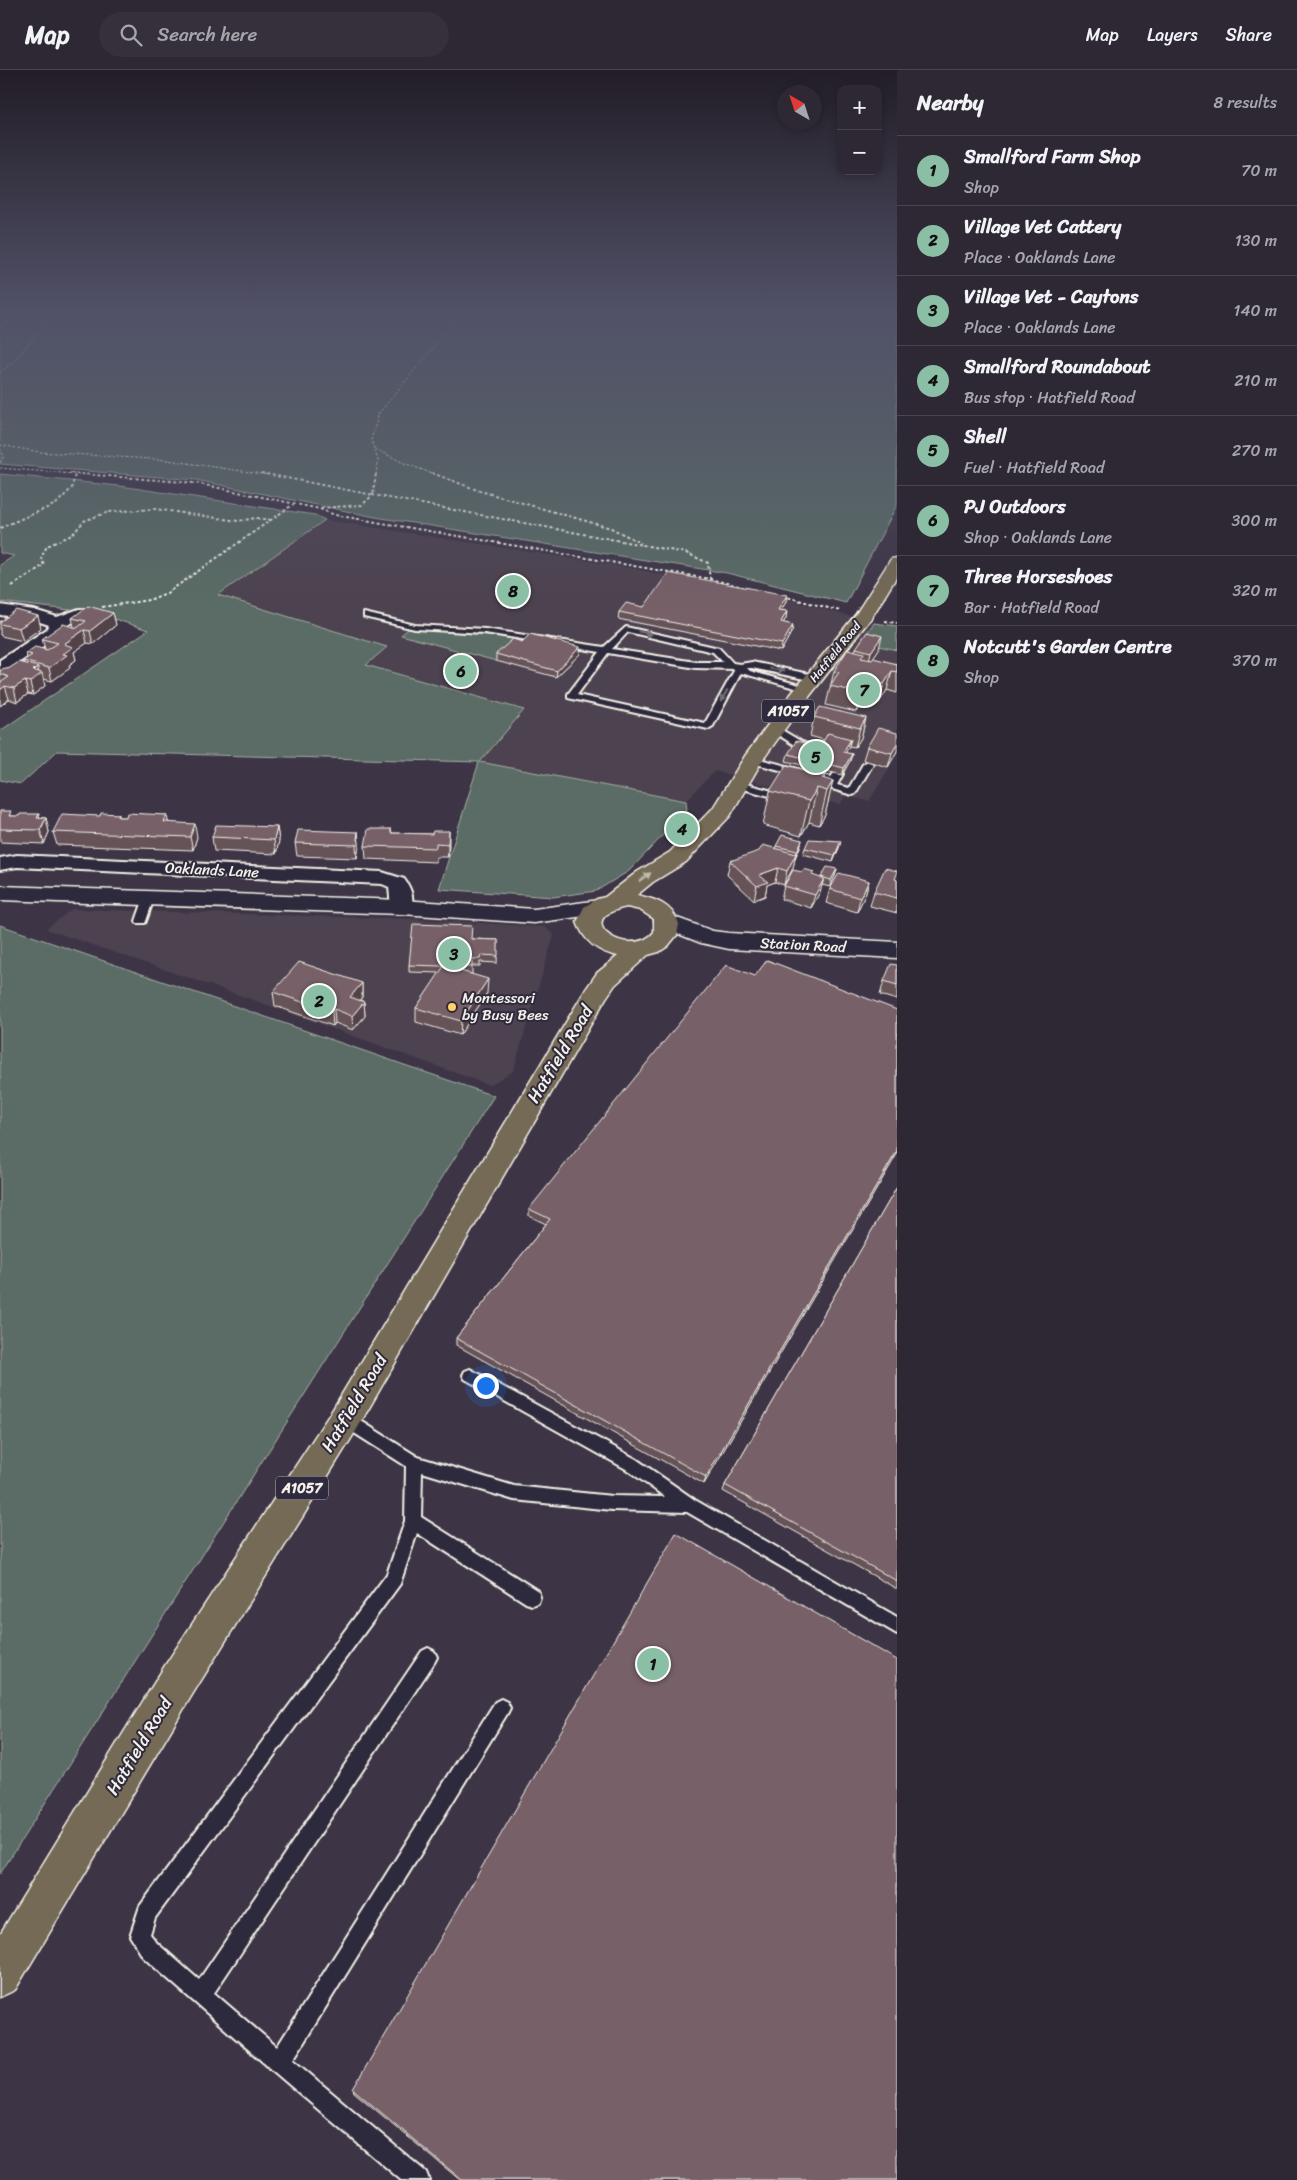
<!DOCTYPE html>
<html lang="en">
<head>
<meta charset="utf-8">
<style>
	body { margin:0; font-family:Sriracha,sans-serif; background:#36303c; color:#f1f3f6 }
	.controls { position:absolute; right:15px; top:15px; display:grid; overflow:hidden; border-radius:10px; box-shadow:0 2px 8px #0003 }
	.controls button { width:45px; height:45px; display:grid; place-items:center; padding:0; border:0; border-bottom:1px solid #49444f; background:#2e2834; color:#f1f3f6; font:25px sans-serif }
	.compass { position:absolute; left:777px; top:15px; width:45px; height:45px; border-radius:50%; background:#2e2834; box-shadow:0 2px 8px #0003; rotate:321deg }
	.you { position:absolute; left:485px; top:1315px; width:18px; height:18px; margin:-12px; border:4px solid #fff; border-radius:50%; background:#1a73e8; box-shadow:0 0 0 8px #1a73e833 }
	.badge { display:grid; place-items:center; width:32px; height:32px; border-radius:50%; background:#8abfa5; color:#111; font-size:16px; font-weight:700 }
	.pin { position:absolute; translate:-50% -50%; border:2px solid #fff; box-shadow:0 1px 5px #0006 }
	.list { margin:0; padding:0; list-style:none }
	h2 { display:flex; justify-content:space-between; align-items:center; height:65px; margin:0; padding:0 20px; font-size:21px }
	h2 small { font-size:16px; font-weight:400; color:#a7a6ac }
	.list li { display:grid; grid-template-columns:32px 1fr auto; gap:15px; align-items:center; box-sizing:border-box; height:70px; padding:0 20px; border-top:1px solid #49444f }
	.list b { display:block; font-size:19px; white-space:nowrap }
	.list p { margin:0; font-size:16px; white-space:nowrap; color:#a7a6ac }
	.list em { font-size:16px; font-style:normal; color:#a7a6ac }
	.icon { flex:none; width:28px; height:28px; fill:none; stroke:currentColor; stroke-width:2; stroke-linecap:round; stroke-linejoin:round }
	.map { position:relative; flex:none; width:897px; height:2110px; overflow:hidden }
	header { display:flex; align-items:center; gap:30px; box-sizing:border-box; height:70px; padding:0 25px; background:#2e2834; border-bottom:1px solid #49444f }
	header strong { font-size:24px }
	nav { display:flex; gap:28px; margin-inline-start:auto; font-size:18px }
	.search { width:350px; height:45px; background:#36303c; display:flex; align-items:center; gap:12px; box-sizing:border-box; padding:0 18px; border-radius:28px; color:#a7a6ac; font-size:19px }
	main { display:flex }
	aside { flex:1; background:#2e2834 }
	.map>svg:first-child { display:block }
</style>
</head>
<body>
<header>
<strong>Map</strong>
<div class="search"><svg class="icon" aria-label="search" viewBox="0 0 24 24"><circle cx="10" cy="10" r="6"/><path d="M15 15l6 6"/></svg>Search here</div>
<nav><a>Map</a><a>Layers</a><a>Share</a></nav>
</header>
<main>
<div class="map">
<svg width="897" height="2110" viewBox="0 0 897 2110">
	<rect width="100%" height="100%" fill="#3d3546"/>
	<filter id="ink" filterUnits="userSpaceOnUse"><feTurbulence type="fractalNoise" baseFrequency=".02" numOctaves="2"/><feDisplacementMap in="SourceGraphic" scale="10" xChannelSelector="R" yChannelSelector="G"/><feConvolveMatrix kernelMatrix="1 2 1 2 8 2 1 2 1" color-interpolation-filters="sRGB"/></filter>
	<g filter="url(#ink)">
		<!-- built -->
		<path fill="#4e4250" d="M325,450l290,45 172,34 87,24 23,3v129l-28,46 -24,-5 -5,9 -125,-34 -29,30 -207,-39 44,-52 -158,-45 22,-18 -169,-52z
			M72,839l340,10 133,8 9,8 -41,136 -24,14 -230,-83 -213,-73z"/>
		<!-- green -->
		<path fill="#5a6c65" stroke="#a7aea6" d="M0,243h897v192l-51,98 -119,-30 -352,-56 -179,-37 -196,-16z
			M0,404l120,12 195,29 10,5 -107,75 169,52 -21,18 158,45 -44,52 206,39 1,9 -58,61 -33,20 -43,6 -114,-8 40,-127 -422,-11 -36,33 -21,-4v-49l148,-101 -52,-17 -96,-11v-37l14,-9 -14,-3z
			M874,553l23,3v24l-37,-8z
			M408,559l91,7 31,5 -18,5 -16,15 -95,-26z
			M0,855l494,171 -494,778z"/>
		<g fill="none" stroke-linecap="round" stroke-linejoin="round">
			<defs>
				<path id="lane" d="M364,543l51,12 70,4 119,18 22,-20 93,21 14,15 7,1 12,-2 62,13 4,3 -4,3 -62,-13h-5l3,3 60,17 -4,3 -65,-18 -28,53 -5,3 -140,-31v-4l32,-42 -115,-19 -70,-4 -51,-12zM628,562l85,20 10,10h-27l-84,-13zM608,583l88,15 39,1 -30,54 -128,-28z
					M775,656l27,16 14,5 -5,3 -15,-4 -24,-15 -2,-2z
					M752,687l50,13 2,2 -5,3 -50,-13 -2,-2z
					M868,691l5,3 -18,30 -3,1 -23,-7v-5l-16,-6 5,-3 13,3 4,-5h6l2,2 -6,11 12,3 14,-24z
					M738,712l50,13 2,2 -5,3 -50,-13v-4z
					M149,825l5,3 -8,23 -1,2h-8l-1,-2 8,-23z
					M470,1299l166,90 59,41 202,117v17l-210,-122 -75,-2 -98,-10 -92,-28 -1,45 117,74 2,6 -2,6 -6,2 -6,-2 -109,-70 -17,51 -245,334 -5,16 7,9 42,37 223,-329 6,-3 6,3 3,6 -3,6 -220,330 63,54 218,-345 6,-3 6,3 3,6 -3,6 -214,346 133,112 3,8h-28l-129,-110 -129,-113 -13,-21 10,-30 247,-332 18,-53 1,-55 -66,-42 -3,-5 3,-5 5,-2 5,2 68,43 96,29 98,10 53,1 -39,-28 -161,-90 -2,-4 2,-4z"/>
				<path id="street" d="M0,535l34,5 23,7 22,-8h12l2,3 -2,3 -26,11 -5,9 -54,36 -6,1v-12l47,-31 2,-4 -18,-6 -31,-4z
					M17,785l365,17 22,7c7,9 12,22 5,33l-7,2 -7,-2 -4,-5 -2,-20 -7,-3 -365,-17 -17,3v-12z"/>
				<path id="secondary" d="M0,816l402,14 132,9 65,-9 8,2 4,5 -4,5 -8,2 -65,9 -132,-9 -402,-14z
					M666,844l47,17 16,2 168,9v16l-168,-9 -28,-6 -43,-17 -4,-5 4,-5z"/>
				<path id="primary" d="M897,488v18l-25,41 -75,95 -35,49 -32,55 -44,46 -33,20 -16,13c18,4 35,9 42,29l-2,11 -9,11 -9,6 -11,3 -33,30 -9,13 -249,431 -165,266 -177,295 -15,7v-63l164,-267 169,-258 253,-420 11,-16 21,-17c-21,-4 -34,-15 -41,-34l7,-15 13,-8 8,-2 32,-25 33,-20 43,-44 32,-52 38,-52 73,-90 35,-55zM627,837l13,3 14,9v13c-23,29 -88,-13 -27,-25z"/>
			</defs>
			<!-- lane casing -->
			<use href="#lane" stroke="#f4f1e8" stroke-width="4"/>
			<!-- street casing -->
			<use href="#street" stroke="#f4f1e8" stroke-width="4"/>
			<!-- secondary casing -->
			<use href="#secondary" stroke="#f4f1e8" stroke-width="3"/>
			<!-- primary casing -->
			<use href="#primary" stroke="#f4f1e8" stroke-width="3"/>
			<!-- path-far1 -->
			<path stroke="#f4f1e8" stroke-width="1" stroke-dasharray="2.5 2" stroke-linecap="butt" d="M0,257l6,-3 3,-11
				M0,303l13,-11 41,-49
				M0,375l40,7 127,8 102,15
				M0,379l4,7 -4,7
				M375,379l29,14 32,12
				M0,398l86,7
				M376,405l2,-15 -7,-20 8,-27 83,-100"/>
			<!-- path -->
			<path stroke="#f4f1e8" stroke-width="2" stroke-dasharray="3 2.5" stroke-linecap="butt" d="M70,403l125,10 125,26 15,6 375,64 45,11
				M261,403l112,22 3,-22
				M432,403l48,18 131,37 30,15
				M321,438l41,-3 11,-10 313,58 22,10 2,16
				M0,458l56,-24 16,-16 3,-14
				M12,516l32,-21 -3,-7 6,-12 25,-11 12,-14 24,-9 47,-3 83,12 18,-3 15,2
				M783,526l57,15
				M102,537l47,-7 18,-7 128,-90
				M885,551l12,2"/>
			<!-- lane -->
			<use href="#lane" fill="#2f2a3d" fill-rule="evenodd"/>
			<!-- street -->
			<use href="#street" fill="#2f2a3d" fill-rule="evenodd"/>
			<!-- secondary -->
			<use href="#secondary" fill="#2f2a3d" fill-rule="evenodd"/>
			<!-- primary -->
			<use href="#primary" fill="#756a55" fill-rule="evenodd"/>
		</g>
		<!-- wall -->
		<path fill="#665359" stroke="#f4f1e8" d="M786,532l-5,8 6,1 -1,7 -3,5 10,2 -1,6 -11,20 -163,-32 1,-7 25,-5z
			M113,543l3,12 -23,19 -6,-1 -13,9 2,8 -7,5 1,3 -18,13 -9,-2 2,7 -12,9 -5,-1 -11,8 -8,-3 -9,7v-35l8,-2 16,-6 -1,-2 4,-3 -1,-5 19,-4 -3,-10 32,-12 -2,-9z
			M0,551l41,7 -18,13 -22,-5v-1h-1z
			M522,572l58,12 -24,23 -60,-16v-7z
			M856,578l23,1 -8,11 26,4v29l-10,-3 -8,13 -7,-1 -3,5 -8,-2 -5,7 -30,-7 8,-34 21,-20z
			M814,647l52,1 -5,20 -6,9 -6,-1 -4,7 7,1 -2,7 -8,14 -56,-14 2,-7 32,-7 4,-7 -14,-4z
			M867,677l30,4 -9,16 -25,-7z
			M825,705l-1,4 9,2 -8,34 -6,10 -10,-3 -8,14 -38,-11 7,-34z
			M0,741l12,5 34,2 3,14 -5,12 -44,-2z
			M119,744v3h7l41,-2 1,7 29,15 -4,13 -136,-5 -4,-13 47,-16z
			M277,757l2,14 -3,13 -62,-3 -2,-14z
			M391,759l1,4 40,1 17,11 -1,12h-12v5l-70,-3 -1,-13z
			M358,762l1,13 -2,13 -60,-2 -2,-13z
			M802,770l-2,7 -5,11 -2,10 -9,17 -9,-3 -8,3 -2,11 -11,4 -27,-25 3,-14 45,-12 1,-3z
			M841,771l-2,7 -6,14 -30,-8 2,-6z
			M837,799l-2,7 -5,11 -8,-2 -2,7 -9,16 -30,-9 3,-13 37,-8v-1z
			M896,809l1,1v33l-27,-7 4,-14z
			M869,811l-4,14 -8,17 -31,-9 4,-14z
			M472,869l26,1 -1,23 -17,-1v4h-8v8h-2l17,19 -27,42 -44,-13v-14l24,-35 -31,-1v-7z
			M897,895v35l-17,-5 4,-14z
			M362,913v14l-2,3 4,2 1,14 -12,14 -18,-7 -2,3 -58,-20 -2,-14z
			M897,940v144l-193,330 -248,-139v-7l90,-114 -17,-8v-7z
			M897,1117v402l-174,-98 2,-6z
			M353,2019l544,91h-437l-106,-88z"/>
		<!-- shaded-wall -->
		<path fill="#534349" stroke="#f4f1e8" d="M787,525l-1,7 -9,14 1,-6z
			M787,541l-1,7 -6,11 1,-7z
			M113,543l3,12 -23,19 -3,-13z
			M38,546l3,12 -18,13 -4,-13z
			M793,555l-1,6 -11,20 1,-7z
			M84,560l3,13 -13,9 2,8 -7,5 1,3 -18,13 -3,-13 14,-14 1,-10z
			M882,566l-3,13 -11,16 3,-13z
			M580,577v7l-24,23 1,-6z
			M38,597l1,8 3,-2 3,13 -12,9 -3,-13 3,-12z
			M892,601l-5,19 -8,13 5,-19z
			M25,611l3,13 -11,8 -3,-14z
			M877,613l-5,19 -3,5 5,-19z
			M5,616l4,13 -9,7v-16z
			M865,616l-4,19 -5,7 5,-19z
			M866,648l-5,20 -6,9 5,-19z
			M851,669l-2,7 -7,13 1,-7z
			M897,674v7l-9,16 4,-14z
			M852,684l-2,7 -8,14 2,-7z
			M833,711l-8,34 -6,10 8,-34z
			M817,718l-8,34 -8,14 8,-35z
			M39,744l3,13 4,-9 3,14 -5,12 -7,-26z
			M167,745l2,14 -5,-7z
			M195,754l2,13 -4,13 -3,-13z
			M277,757l2,14 -3,13 -2,-14z
			M449,761v14l-1,12v-13z
			M358,762l1,13 -2,13 -1,-13z
			M802,770l-2,7 -5,11 2,-7z
			M841,771l-2,7 -6,14 2,-7z
			M796,784l-3,14 -9,17 3,-14z
			M778,798l-3,14 -8,3 -2,11 -11,4 5,-25z
			M837,799l-2,7 -5,11 1,-7z
			M824,809l-4,13 -9,16 4,-13z
			M869,811l-4,14 -8,17 3,-14z
			M488,909l-1,14 -27,42 1,-14z
			M362,913v14l-11,14 -1,-14z
			M364,932l1,14 -12,14 -1,-14z
			M334,939l1,14 -2,3 -1,-14z
			M897,1081v3l-193,330 2,-7z"/>
		<!-- building -->
		<path fill="#776068" stroke="#f4f1e8" d="M668,503l119,22 -9,15 9,1 -6,11 12,3 -11,19 -163,-32 7,-9 18,4z
			M88,536l25,7 -23,18 -6,-1 -20,14 9,3 -10,7 4,1 -18,13 -26,-7 9,-6 -6,-2 9,-6 12,3 11,-7 -16,-4 21,-15 14,4 9,-7 -14,-3z
			M16,540l22,6 -19,12 -19,-4v-2z
			M867,562l15,4 -11,16 -15,-4z
			M530,564l50,13 -23,24 -61,-17 17,-15 9,3z
			M848,579l16,4 -3,5 11,2 1,-2 24,6v8l-5,-1 -8,13 -7,-1 -3,5 -9,-2 -4,7 -31,-7 9,-14 -5,-1z
			M19,592l19,5 -5,3 9,3 -12,9 -5,-1 -11,7 -9,-2 -5,4v-7l9,-6 -9,-3v-3l4,-3 4,1z
			M820,637l46,11 -6,10 -46,-11z
			M878,658l19,5v11l-5,9 -25,-6z
			M828,663l23,6 -8,13 9,2 -8,14 -56,-14 8,-13 24,6z
			M786,695l39,10 -3,3 11,3 -6,10 -10,-3 -8,13 -39,-10z
			M0,741h11l-2,5h10l1,-2h19l-2,4h9l-6,12 -40,-1z
			M101,743l18,1 -1,3h8l1,-4 40,2 -3,7 31,2 -5,13 -137,-5 9,-18 38,2z
			M216,755l61,2 -3,13 -62,-3z
			M368,759h23v4l41,1 1,-3h16l-1,13 -12,-1v5l-71,-2z
			M298,760l60,2 -2,13 -61,-2z
			M782,765l20,5 -5,11 -21,-5z
			M809,769l32,2 -6,14 -30,-7z
			M763,775l33,9 -9,17 -9,-3 -19,7 9,7 -11,4 -27,-25 29,-10z
			M827,797l10,2 -6,11 -10,-3z
			M885,798l12,3v3l-2,5 2,1v18l-23,-6z
			M804,799l10,3 -2,3 12,4 -9,16 -31,-9 9,-16 9,2z
			M839,803l30,8 -9,17 -30,-9z
			M413,854l59,2 -1,13 27,1v16l-17,-1 -1,4h-8v8l-63,-2z
			M767,890l130,50v141l-191,326 -250,-139 94,-119 -21,-10 197,-244 29,11z
			M299,892l63,21 -12,14 14,5 -12,14 -18,-7 -2,3 -59,-20z
			M891,894l6,1v20l-13,-4z
			M444,896l44,13 -27,42 -45,-13z
			M897,1117v394l-172,-96z
			M676,1463l221,127v520h-435l-109,-91z"/>
		<!-- one-way arrows -->
		<defs><path id="oneway-solid" d="M-6-.8H1V-3.2L6.5 0L1 3.2V.8H-6Z" transform="scale(1.25)"/></defs>
		<g fill="#747079">
			<use href="#oneway-solid" transform="translate(645 563) rotate(13)"/>
			<use href="#oneway-solid" transform="translate(777 600) rotate(11)"/>
			<use href="#oneway-solid" transform="translate(724 626) rotate(119)"/>
		</g>
		<use fill="#c1bbad" href="#oneway-solid" transform="translate(645 807) rotate(-35)"/>
	</g>
	<!-- sky -->
	<linearGradient id="sky" x2="0" y2="1"><stop stop-color="#221d26"/><stop offset="0.45" stop-color="#515168"/><stop offset="1" stop-color="#515168" stop-opacity="0"/></linearGradient>
	<rect width="897" height="538" fill="url(#sky)"/>
	<!-- markers -->
	<circle fill="#ffd166" stroke="#2f2a3d" stroke-width="2" cx="452" cy="937" r="5"/>
	<g text-anchor="middle" dominant-baseline="central" stroke-width="4" stroke-linejoin="round" paint-order="stroke">
		<!-- far-street labels -->
		<g font-size="12" fill="#f4f1e8" stroke="#2f2a3d">
			<text transform="translate(835 582) rotate(-51)">Hatfield Road</text>
		</g>
		<!-- shield labels -->
		<g fill="#2f2a3d" stroke="#b9b5b5" stroke-width="1">
			<rect x="762" y="629.5" width="52" height="23" rx="4"/>
			<rect x="276" y="1406.5" width="52" height="23" rx="4"/>
		</g>
		<g font-size="14" font-weight="bold" fill="#f4f1e8">
			<text x="788" y="641">A1057</text>
			<text x="302" y="1418">A1057</text>
		</g>
		<!-- street labels -->
		<g font-size="15" fill="#f4f1e8" stroke="#2f2a3d">
			<text transform="translate(212 800) rotate(3)">Oaklands Lane</text>
			<text transform="translate(803 875) rotate(3)">Station Road</text>
		</g>
		<!-- poi labels -->
		<g font-size="15" fill="#f4f1e8" stroke="#2f2a3d" text-anchor="start">
			<text x="462" y="928">Montessori<tspan x="462" dy="17">by Busy Bees</tspan></text>
		</g>
		<!-- near-street labels -->
		<g font-size="18" fill="#f4f1e8" stroke="#2f2a3d">
			<text transform="translate(560 984) rotate(-59)">Hatfield Road</text>
			<text transform="translate(354 1333) rotate(-59)">Hatfield Road</text>
			<text transform="translate(139 1676) rotate(-59)">Hatfield Road</text>
		</g>
	</g>
</svg>
<div class="controls">
<button>+</button>
<button>−</button>
</div>
<svg class="compass" viewBox="-18 -18 36 36"><path d="M0-13l5 13h-10z" fill="#e53935"/><path d="M0 13l5-13h-10z" fill="#a7a6ac"/></svg>
<div class="you"></div>
<div class="pin badge" style="left:653px;top:1594px">1</div>
<div class="pin badge" style="left:319px;top:931px">2</div>
<div class="pin badge" style="left:454px;top:884px">3</div>
<div class="pin badge" style="left:682px;top:759px">4</div>
<div class="pin badge" style="left:816px;top:687px">5</div>
<div class="pin badge" style="left:461px;top:601px">6</div>
<div class="pin badge" style="left:864px;top:620px">7</div>
<div class="pin badge" style="left:513px;top:521px">8</div>
</div>
<aside>
<h2>Nearby<small>8 results</small></h2>
<ul class="list">
<li><span class="badge">1</span><div><b>Smallford Farm Shop</b><p>Shop</p></div><em>70 m</em></li>
<li><span class="badge">2</span><div><b>Village Vet Cattery</b><p>Place · Oaklands Lane</p></div><em>130 m</em></li>
<li><span class="badge">3</span><div><b>Village Vet - Caytons</b><p>Place · Oaklands Lane</p></div><em>140 m</em></li>
<li><span class="badge">4</span><div><b>Smallford Roundabout</b><p>Bus stop · Hatfield Road</p></div><em>210 m</em></li>
<li><span class="badge">5</span><div><b>Shell</b><p>Fuel · Hatfield Road</p></div><em>270 m</em></li>
<li><span class="badge">6</span><div><b>PJ Outdoors</b><p>Shop · Oaklands Lane</p></div><em>300 m</em></li>
<li><span class="badge">7</span><div><b>Three Horseshoes</b><p>Bar · Hatfield Road</p></div><em>320 m</em></li>
<li><span class="badge">8</span><div><b>Notcutt's Garden Centre</b><p>Shop</p></div><em>370 m</em></li>
</ul>
</aside>
</main>
</body>
</html>
